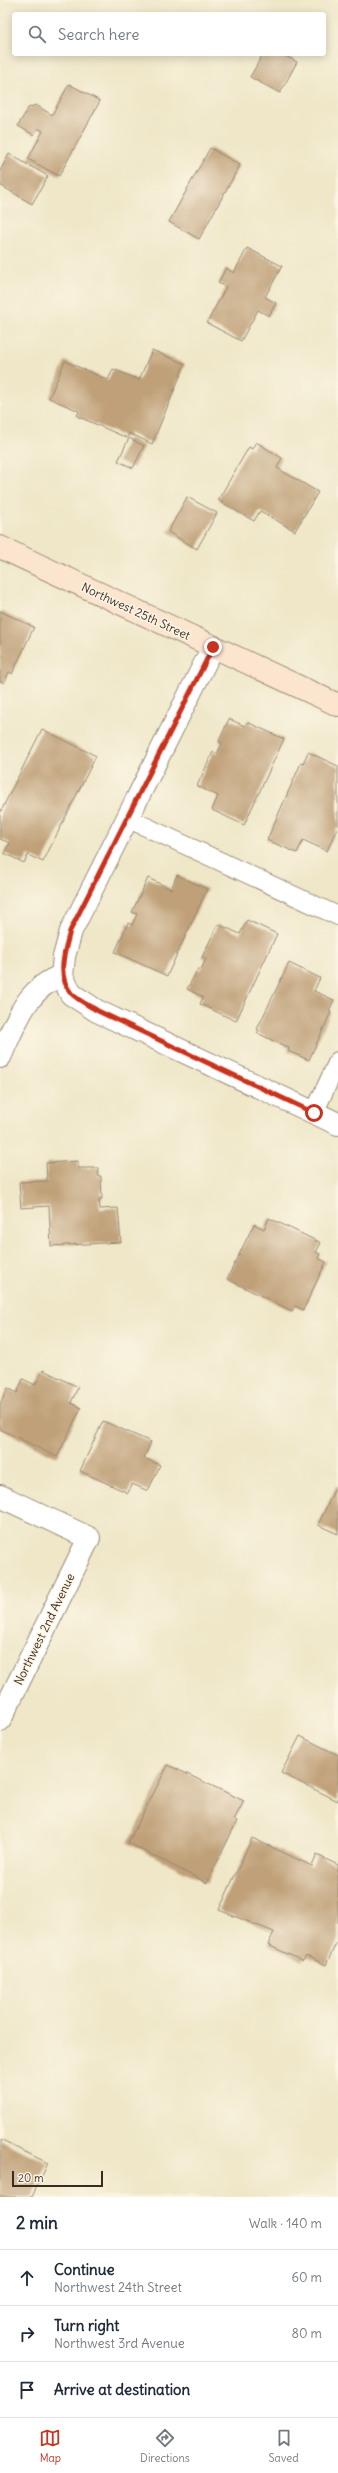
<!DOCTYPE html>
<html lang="en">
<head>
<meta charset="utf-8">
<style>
	body { margin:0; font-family:Delius,sans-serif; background:#f6f6f7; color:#1f2937 }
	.scale { position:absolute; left:12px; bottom:10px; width:91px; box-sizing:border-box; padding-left:4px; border:2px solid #3b2a1e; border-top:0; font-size:11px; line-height:14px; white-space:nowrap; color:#3b2a1e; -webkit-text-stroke:3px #fcf5e5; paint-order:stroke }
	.stop { position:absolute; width:12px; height:12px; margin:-9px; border:3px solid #c8321e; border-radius:50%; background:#fff }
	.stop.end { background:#c8321e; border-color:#fff; box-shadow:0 1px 4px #0008 }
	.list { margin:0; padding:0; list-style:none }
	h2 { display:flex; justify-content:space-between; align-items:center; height:52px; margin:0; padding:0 16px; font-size:17px }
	h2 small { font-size:13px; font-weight:400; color:#747a83 }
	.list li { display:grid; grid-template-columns:26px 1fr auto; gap:12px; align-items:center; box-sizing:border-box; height:56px; padding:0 16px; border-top:1px solid #e0e1e3 }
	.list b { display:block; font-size:15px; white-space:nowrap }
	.list p { margin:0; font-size:13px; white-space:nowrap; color:#747a83 }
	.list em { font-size:13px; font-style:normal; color:#747a83 }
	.icon { flex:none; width:22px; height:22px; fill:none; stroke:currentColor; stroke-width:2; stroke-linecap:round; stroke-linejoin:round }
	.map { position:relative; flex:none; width:338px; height:2197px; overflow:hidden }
	.search { position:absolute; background:#fff; box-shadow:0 2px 10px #0003; left:12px; right:12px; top:12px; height:44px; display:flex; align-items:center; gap:10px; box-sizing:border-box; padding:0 14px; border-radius:4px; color:#747a83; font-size:15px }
	.sheet { height:220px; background:#fff }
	nav { display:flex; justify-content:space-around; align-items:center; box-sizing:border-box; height:56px; border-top:1px solid #e0e1e3; background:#fff; font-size:11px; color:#747a83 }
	nav a { display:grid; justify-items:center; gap:2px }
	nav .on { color:#c8321e }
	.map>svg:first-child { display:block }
</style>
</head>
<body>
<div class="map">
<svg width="338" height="2197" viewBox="0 0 338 2197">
	<rect width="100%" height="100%" fill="#fcf5e5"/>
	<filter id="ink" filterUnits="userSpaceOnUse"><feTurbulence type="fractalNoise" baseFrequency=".025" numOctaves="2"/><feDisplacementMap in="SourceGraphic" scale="8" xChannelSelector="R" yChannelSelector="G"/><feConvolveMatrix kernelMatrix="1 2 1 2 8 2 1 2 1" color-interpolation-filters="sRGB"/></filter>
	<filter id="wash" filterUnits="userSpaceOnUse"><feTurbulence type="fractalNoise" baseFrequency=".012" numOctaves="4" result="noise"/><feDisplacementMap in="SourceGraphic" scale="16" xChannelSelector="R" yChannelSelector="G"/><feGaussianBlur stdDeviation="0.9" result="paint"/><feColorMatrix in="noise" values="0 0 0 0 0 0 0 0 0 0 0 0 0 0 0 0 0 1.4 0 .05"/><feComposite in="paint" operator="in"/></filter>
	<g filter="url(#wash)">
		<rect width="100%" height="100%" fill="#efe7c8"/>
		<g id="blocks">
			<!-- building -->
			<path fill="#bfa078" d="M263,54h19l15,8 -17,31 -30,-16z
				M69,84l31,17 -41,75 -31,-17 15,-28 -5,-3 -4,7 -16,-9 10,-18 8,-3 16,10z
				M210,148l30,17 -41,74 -30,-17z
				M9,154l39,22 -16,28 -32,-19v-14z
				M247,248l35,18 -17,31 11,6 -7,13 -11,-6 -17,31 -34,-18 19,-36 -8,-4 8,-15 8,5z
				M152,350l33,14 -33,80 -23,-11 -2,5 -50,-22 2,-5 -30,-13 16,-37 43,19 5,-11 26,11z
				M129,438l15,8 -11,22 -15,-7z
				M256,442l26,16 -5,10 41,24 -23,39 -35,-20 -6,10 -36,-21 31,-53 3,2z
				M187,497l30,16 -20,36 -29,-17z
				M0,611l34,16 -22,47 -3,-2 -5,11 -4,-2z
				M229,719l16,7 2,-4 37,17 -40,86 -32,-15 6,-14 -21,-10 16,-34 4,2 5,-11 -3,-2z
				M42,729l54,27 -53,106 -15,-7 -4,8 -20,-10 6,-10 -10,-4v-26z
				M308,752l30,14v60l-11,25 -24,-11 -6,13 -30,-13 34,-77 2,1z
				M177,875l30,14 -40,87 -52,-24 13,-29 4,2 5,-11 -5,-2 16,-34 23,11z
				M247,920l30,14 -41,87 -36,-17 3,-7 -16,-8 11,-20 3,1 5,-11 -4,-2 16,-33 22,10z
				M289,963l31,15 -6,13 20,9 -5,11 2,1 -22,48 -21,-9 1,-3 -32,-15 2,-3 -2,-1z
				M78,1161v7h20v8h3l1,23h-3l1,10 18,-1 3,34 -70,4 -2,-40 -28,2 -2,-26 28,-1 -1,-18z
				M269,1218l52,25 -5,9 4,2 -2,4 8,4 -23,48 -8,-4 -3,5 -65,-32 27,-55 10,5z
				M43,1370l35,17 -7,16 10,5 -24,49 -57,-28v-25l8,-16 9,5 6,-14 12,6z
				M103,1421l48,21 -7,16 16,7 -12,26 -16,-7 -4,9 -48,-22z
				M336,1486h2v48l-20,-9z
				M300,1736l38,19v46l-57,-28z
				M168,1765l76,36 -10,19 3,1 -30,62 -79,-40z
				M252,1838l60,28 5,-11 21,10v74l-12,26 -20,-9 -3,5 -35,-16 6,-13 -55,-22z
				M0,2140l48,23 -16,34h-32z"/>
		</g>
	</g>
	<g filter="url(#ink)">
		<use href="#blocks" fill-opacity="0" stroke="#958873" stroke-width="1"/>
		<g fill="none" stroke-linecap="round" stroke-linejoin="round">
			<defs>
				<path id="lane" d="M127,818l211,98
					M314,1113l24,-52"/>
				<path id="street" d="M62,976l9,18 26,17 241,113
					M0,1057c15,-32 26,-70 62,-81l2,-19 7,-26 142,-284
					M0,1496l89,42 -89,182"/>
				<path id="secondary" d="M0,547l338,158"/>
			</defs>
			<!-- lane casing -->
			<use href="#lane" stroke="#958873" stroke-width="20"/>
			<!-- street casing -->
			<use href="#street" stroke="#958873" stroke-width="24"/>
			<!-- secondary casing -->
			<use href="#secondary" stroke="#958873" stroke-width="24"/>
			<!-- lane -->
			<use href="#lane" stroke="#fff" stroke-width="18"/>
			<!-- street -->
			<use href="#street" stroke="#fff" stroke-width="22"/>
			<!-- secondary -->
			<use href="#secondary" stroke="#fbe5cf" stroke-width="22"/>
		</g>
	</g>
	<g fill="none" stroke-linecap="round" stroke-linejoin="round" filter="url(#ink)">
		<!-- route -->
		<path stroke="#c8321e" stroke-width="5" d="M213,647l-143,284c-5,20 -14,44 1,62 6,7 19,13 27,18l216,102"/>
	</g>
	<g text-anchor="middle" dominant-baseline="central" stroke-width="3" stroke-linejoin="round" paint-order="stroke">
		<!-- street labels -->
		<g font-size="12" fill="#3b2a1e" stroke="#fcf5e5">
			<text transform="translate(136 611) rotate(25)">Northwest 25th Street</text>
			<text transform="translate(44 1629) rotate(-64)">Northwest 2nd Avenue</text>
		</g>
	</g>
</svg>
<div class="scale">20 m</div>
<div class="stop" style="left:314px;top:1113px"></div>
<div class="stop end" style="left:213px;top:647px"></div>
<div class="search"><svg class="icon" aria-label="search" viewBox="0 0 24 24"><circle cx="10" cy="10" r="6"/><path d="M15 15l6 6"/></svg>Search here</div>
</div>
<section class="sheet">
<h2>2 min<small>Walk · 140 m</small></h2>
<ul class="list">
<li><svg class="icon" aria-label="ahead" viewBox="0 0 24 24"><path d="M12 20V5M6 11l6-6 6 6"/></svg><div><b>Continue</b><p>Northwest 24th Street</p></div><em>60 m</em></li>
<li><svg class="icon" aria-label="right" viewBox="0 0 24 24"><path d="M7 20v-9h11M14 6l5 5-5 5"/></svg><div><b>Turn right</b><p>Northwest 3rd Avenue</p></div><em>80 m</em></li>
<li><svg class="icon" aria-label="arrive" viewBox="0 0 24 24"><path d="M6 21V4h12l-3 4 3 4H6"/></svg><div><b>Arrive at destination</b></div></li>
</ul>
</section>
<nav>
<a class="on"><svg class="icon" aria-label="map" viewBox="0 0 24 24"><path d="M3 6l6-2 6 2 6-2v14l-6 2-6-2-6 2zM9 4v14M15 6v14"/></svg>Map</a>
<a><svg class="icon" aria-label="directions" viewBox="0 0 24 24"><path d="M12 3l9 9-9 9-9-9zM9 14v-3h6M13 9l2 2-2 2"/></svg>Directions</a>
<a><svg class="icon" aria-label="saved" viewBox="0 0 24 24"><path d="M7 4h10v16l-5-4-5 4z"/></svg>Saved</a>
</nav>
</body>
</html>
